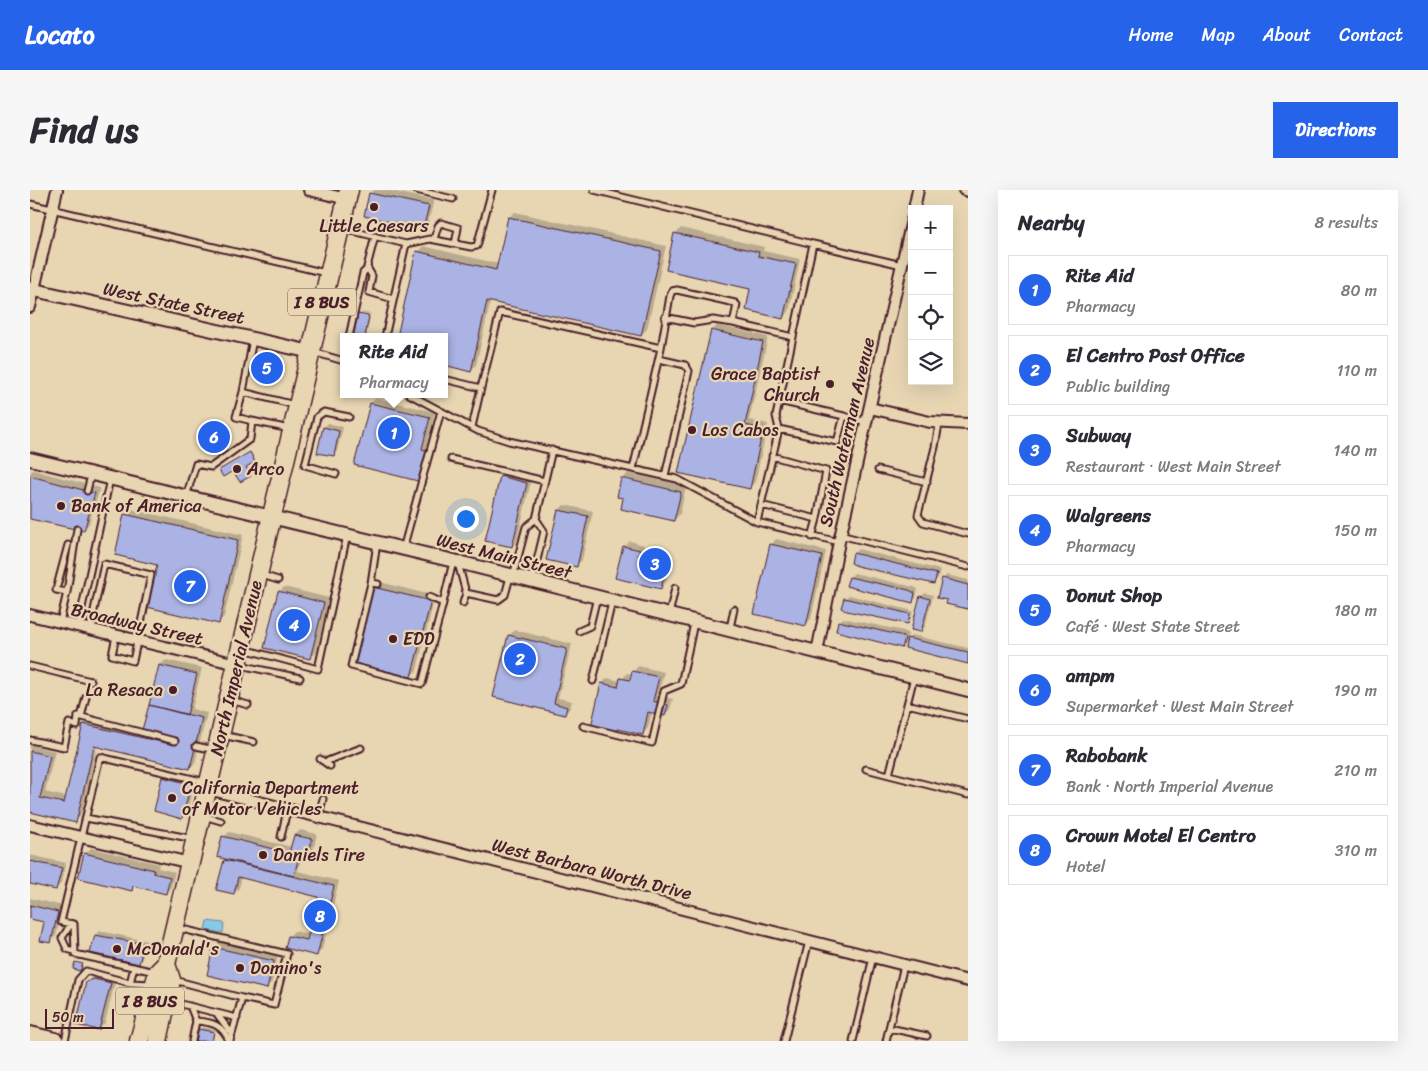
<!DOCTYPE html>
<html lang="en">
<head>
<meta charset="utf-8">
<style>
	body { margin:0; font-family:Sriracha,sans-serif; background:#f7f7f7; color:#2b2b33 }
	.controls { position:absolute; right:15px; top:15px; display:grid; overflow:hidden; border-radius:0px; box-shadow:0 5px 20px #0002 }
	.controls button { width:45px; height:45px; display:grid; place-items:center; padding:0; border:0; border-bottom:1px solid #e1e1e2; background:#fff; color:#2b2b33; font:25px sans-serif }
	.scale { position:absolute; left:15px; bottom:12px; width:69px; box-sizing:border-box; padding-left:5px; border:2px solid #4a1f2b; border-top:0; font-size:14px; line-height:18px; white-space:nowrap; color:#4a1f2b; -webkit-text-stroke:4px #e8d6b3; paint-order:stroke }
	.you { position:absolute; left:435px; top:328px; width:18px; height:18px; margin:-12px; border:4px solid #fff; border-radius:50%; background:#1a73e8; box-shadow:0 0 0 8px #1a73e833 }
	.badge { display:grid; place-items:center; width:32px; height:32px; border-radius:50%; background:#2563eb; color:#fff; font-size:16px; font-weight:700 }
	.pin { position:absolute; translate:-50% -50%; border:2px solid #fff; box-shadow:0 1px 5px #0006 }
	.popup { position:absolute; left:310px; top:143px; width:108px; height:65px; box-sizing:border-box; display:grid; place-content:center; border-radius:0px; background:#fff; filter:drop-shadow(0 1px 4px #0005); font-size:16px; white-space:nowrap; color:#7c7c81 }
	.popup b { font-size:19px; color:#2b2b33 }
	.popup::after { content:''; position:absolute; left:50%; top:100%; margin-left:-10px; border:10px solid transparent; border-top-color:#fff }
	.list { margin:0; padding:0; list-style:none }
	h2 { display:flex; justify-content:space-between; align-items:center; height:65px; margin:0; padding:0 20px; font-size:21px }
	h2 small { font-size:16px; font-weight:400; color:#7c7c81 }
	.list li { display:grid; grid-template-columns:32px 1fr auto; gap:15px; align-items:center; box-sizing:border-box; height:70px; margin:0 10px 10px; padding:0 10px; border:1px solid #e1e1e2; border-radius:0px }
	.list b { display:block; font-size:19px; white-space:nowrap }
	.list p { margin:0; font-size:16px; white-space:nowrap; color:#7c7c81 }
	.list em { font-size:16px; font-style:normal; color:#7c7c81 }
	.icon { flex:none; width:28px; height:28px; fill:none; stroke:currentColor; stroke-width:2; stroke-linecap:round; stroke-linejoin:round }
	.map { position:relative; flex:none; width:938px; height:851px; overflow:hidden; border-radius:0px }
	header { display:flex; align-items:center; gap:30px; box-sizing:border-box; height:70px; padding:0 25px; background:#2563eb; color:#fff }
	header strong { font-size:24px }
	nav { display:flex; gap:28px; margin-inline-start:auto; font-size:18px }
	.intro { display:flex; align-items:center; justify-content:space-between; box-sizing:border-box; height:120px; padding:0 30px }
	h1 { margin:0; font-size:35px }
	.button { padding:12px 22px; border-radius:0px; background:#2563eb; color:#fff; font-size:18px; font-weight:700 }
	main { display:flex; gap:30px; padding:0 30px }
	aside { flex:1; background:#fff; border-radius:0px; box-shadow:0 5px 20px #0002 }
	.map>svg:first-child { display:block }
</style>
</head>
<body>
<header>
<strong>Locato</strong>
<nav><a>Home</a><a>Map</a><a>About</a><a>Contact</a></nav>
</header>
<div class="intro"><h1>Find us</h1><a class="button">Directions</a></div>
<main>
<div class="map">
<svg width="938" height="851" viewBox="0 0 938 851">
	<rect width="100%" height="100%" fill="#e8d6b3"/>
	<filter id="ink" filterUnits="userSpaceOnUse"><feTurbulence type="fractalNoise" baseFrequency=".02" numOctaves="2"/><feDisplacementMap in="SourceGraphic" scale="10" xChannelSelector="R" yChannelSelector="G"/><feConvolveMatrix kernelMatrix="1 2 1 2 8 2 1 2 1" color-interpolation-filters="sRGB"/></filter>
	<g filter="url(#ink)">
		<!-- water -->
		<path fill="#87cae8" stroke="#6f869c" d="M177,731l17,2 -1,10 -18,-3z"/>
		<!-- shadow -->
		<path fill="#0003" d="M344,0h12l48,10 -6,23 -5,5 -52,-35z
			M485,22l151,34 -19,83 -6,6 -150,-35 -15,65 -5,5 -27,-6v-27l-26,-85 5,-6 76,18 10,-47z
			M651,38l83,19 -1,4 37,8 -11,53 -6,6 -31,-29 -76,-56z
			M332,122l9,2v1l-10,-2z
			M329,125l11,3 -4,19h-12z
			M687,135l51,12 -19,83 19,4 -13,58 -6,6 -37,-157z
			M228,167l25,5 -3,12 -2,2 -23,-6z
			M346,208l59,14 -8,32 7,2 -7,29 -6,5 -50,-77z
			M181,229l20,6 -5,21 -4,4 -15,-27z
			M298,233l15,4 -6,24 -4,4 -9,-28z
			M221,262l4,8 -9,6 5,8 -11,6 -6,-10h-12z
			M3,280l67,18 -11,36 -6,5 -53,-11v-45z
			M477,281l25,6 -15,64 -5,5 -11,-69z
			M598,283l58,13 -6,28 -6,6 -50,-23 -1,-18z
			M534,315l29,6 -11,49 -6,6 -17,-56z
			M101,319l112,26 -19,82 -5,5 -60,-58 -34,-49z
			M746,349l50,12 -15,68 -6,6 -34,-80z
			M600,351l14,4 -1,5 29,7 -6,25 -6,6 -36,-41z
			M828,359l82,21 -2,8 -4,4 -80,-29z
			M824,383l60,14 4,2 -2,9 -4,4 -62,-25z
			M917,385l21,5v28l-20,-9 -5,-20z
			M350,392l55,14 -18,74 -6,6 -37,-89z
			M254,397l45,11 -13,55 -6,5 -31,-66z
			M895,403l8,2 -8,32 -4,4v-34z
			M819,405l64,16 -2,8 -4,4h-6l-58,-16 2,-8z
			M813,428l61,13 4,3 -2,7 6,-6 56,13v15l-62,-16 2,-7 -6,6 -63,-24z
			M485,440l57,14 -14,54 14,3 -2,7 -5,6 -71,-18 15,-61z
			M136,470l36,8 -10,41 15,4 -12,50 -5,5 -93,-22 -16,70 -6,5 -45,-10v-66l25,6 -10,41 21,5 18,-73 5,-5 54,13 17,-67z
			M608,476l26,6 -6,24 15,3 -3,10 -5,6 -13,-3 -4,16 -5,6 -23,-6 -4,3 -14,-47 5,-6 14,3 6,-8 5,1z
			M139,582l26,6 -8,34 -6,5 -26,-6 9,-34z
			M270,640l17,4 -4,17 -6,6 -5,-1 -4,15 41,10 -17,68 -5,5 -28,-18 5,-5 16,3 9,-38 -77,-19 -3,11 -5,5 -16,-4 7,-31 -1,-21 5,-5 63,15 3,-12z
			M61,658l68,16 -1,4 17,4 -4,15 -5,6 -31,-7 -4,3 -46,-35z
			M0,665l36,8 -5,20 -5,6 -26,-6z
			M0,708l33,8 -7,30 -6,6 -4,-21 -16,-3z
			M70,741l47,10 -5,18 -4,4 -42,-28z
			M190,752l58,14 -6,26 -6,6 -58,-14 7,-27z
			M71,784l15,4 -11,45 -6,5 -12,-46 6,-6z
			M172,837l13,3 -2,11h-16z"/>
		<!-- building -->
		<path fill="#aab3e4" stroke="#4a1f2b" d="M339,3l60,13 -6,23 -59,-13z
			M478,27l153,34 -20,85 -154,-35 -16,71 -27,-7v-28h-47l19,-86 80,19z
			M644,43l85,19 -1,4 38,8 -13,55 -37,-9 4,-21 -84,-19z
			M328,124l11,2 -4,21h-12z
			M681,140l52,12 -18,83 18,4 -13,60 -72,-16z
			M224,169l27,6 -3,12 -25,-6z
			M340,213l60,14 -8,32 7,2 -7,31 -68,-17z
			M176,232l22,7 -6,22 -22,-6z
			M293,237l16,4 -5,25 -17,-3z
			M220,262l5,10 -9,5 5,9 -11,6 -7,-11 -10,6 -4,-7z
			M0,286l65,17 -11,38 -54,-12z
			M470,286l27,7 -15,64 -27,-6z
			M591,288l60,14 -7,29 -53,-12 2,-11 -6,-1z
			M528,320l30,6 -11,51 -31,-7z
			M94,324l114,26 -19,84 -72,-17 10,-42 -42,-10z
			M740,354l52,12 -16,70 -52,-12z
			M593,356l17,4 -2,5 29,8 -6,26 -46,-11z
			M823,363l84,21 -3,10 -77,-18 -6,-3z
			M819,387l60,13 6,3 -2,10 -67,-17z
			M912,388l26,7v24l-22,-5 1,-4 -10,-2z
			M343,397l58,14 -20,76 -57,-14z
			M248,401l46,12 -14,56 -46,-11z
			M890,406l10,3 -9,33 -10,-2z
			M814,408l66,16 -2,10 -61,-13 -6,-3z
			M808,431l61,14 6,3 -3,10 -66,-17z
			M478,445l59,14 -13,54 13,4 -2,8 -72,-18z
			M877,448l61,14v12l-63,-16z
			M129,475l38,9 -10,41 -38,-10z
			M602,481l27,6 -6,24 15,4 -3,11 -17,-4 -5,23 -25,-6 -1,4 -26,-6 10,-44 17,4 2,-9 10,2z
			M119,515l53,13 -12,51 -96,-23 -18,77 -46,-11v-61l20,5 -10,42 24,5 19,-79 91,21 2,-7 -34,-8z
			M132,587l29,7 -9,35 -28,-8z
			M264,645l18,4 -4,19 -9,-2 -5,20 -77,-19 5,-21 67,17z
			M54,663l70,17 -1,3 17,4 -4,17 -33,-8 -1,5 -54,-13z
			M194,670l110,26 -17,70 -32,-8 3,-12 19,4 11,-43 -80,-20 -4,17 -18,-4z
			M0,671l32,7 -6,22 -26,-6z
			M0,715l28,7 -7,31 -11,-2 4,-19 -14,-3z
			M65,745l49,9 -5,20 -49,-11z
			M183,757l61,14 -7,28 -60,-14z
			M45,772l8,2 -3,7 -7,-2z
			M64,789l17,4 -12,47 -23,-5 10,-43z
			M168,839l16,3 -2,9h-16z"/>
		<g fill="none" stroke-linecap="round" stroke-linejoin="round">
			<defs>
				<path id="service" d="M386,0l37,9
					M564,0l219,54
					M0,14l296,69
					M314,39l62,15 -21,93
					M345,46l-8,31 5,9 -3,16 24,7
					M404,49l4,-13 3,-3 17,5 -3,16
					M376,54l24,-5 41,8 6,-1 15,-56
					M635,127l29,6 19,-3 20,3
					M319,147l14,-64 4,-4
					M223,149l-10,53 52,13
					M283,162l31,9
					M629,169l26,6 4,6 -24,105
					M414,189l37,9 19,-76 161,36 9,-52 2,-5 5,-1 58,13 2,2 -4,18 60,14 20,-93 89,21
					M213,202l-7,25 16,4
					M379,204l69,37 31,10 168,38 80,43 82,20
					M814,226l23,6
					M909,234l-4,23 -17,68 5,7 45,12
					M442,237l9,-39
					M749,239l58,13 7,-26 -65,-15
					M742,266l54,15 -9,48
					M421,269l94,22
					M603,279l28,-121
					M848,280l49,12
					M306,284l-31,-9 12,-48 7,-5 25,5
					M57,301l4,-16
					M156,307l10,-33 15,3 39,-28 2,-18 38,8
					M731,315l56,14 -5,18
					M506,329l16,-69
					M727,332l22,-93 -3,-13 17,-79
					M810,345l128,32
					M347,353l-6,40 7,1
					M373,359l38,-138
					M428,373l8,30 -3,10
					M232,385l16,5
					M483,386l13,-49 10,-8 8,12 -12,50
					M341,393l-20,83 71,18 21,-81
					M37,402l10,-63
					M436,403l32,7 7,-5 5,-18
					M399,407l14,6 10,-41
					M639,425l6,-27
					M30,432l7,-30 -11,-2 12,-45
					M48,436l32,-147
					M700,438l4,-19
					M60,439l14,-65 47,11 -18,86 -21,-6 4,-19
					M549,441l11,-5 7,-29
					M214,459l74,20 29,-134
					M210,475l60,13
					M0,476l61,15
					M884,487l-25,98 79,20
					M563,491l19,-79
					M201,510l17,5
					M877,514l61,15
					M51,527l5,-20
					M553,536l69,17 12,-52 17,-7 13,-61
					M193,545l31,7
					M0,550l34,7 5,-24 8,3 1,-10 97,25
					M166,556l19,4
					M290,569l10,7
					M295,572l36,-14
					M836,579l23,6
					M174,626l17,5
					M56,628l108,21
					M288,628l5,-19
					M251,647l6,-27
					M41,734l-9,14 5,11 7,2
					M148,738l109,26 -13,51 -32,-7
					M125,782l-80,-18 -1,-30 -13,-2 39,-165 106,25
					M144,790l68,18 -12,43
					M100,793l22,1
					M139,811l68,17
					M160,816l6,15
					M187,824l15,20
					M859,838l38,8
					M35,851l13,-61 8,-9 44,12 4,-16
					M162,851l4,-20c16,1 27,4 33,20
					M754,851l25,-100
					M823,851l20,-84
					M856,851l18,-76"/>
				<path id="minor" d="M279,0l38,9
					M934,0l4,1
					M884,19l4,-19
					M0,117l27,-117
					M840,218l60,14 38,2
					M0,425l207,49
					M787,462l22,-110 73,-322
					M178,599l760,192
					M0,635l160,38"/>
				<path id="tertiary" d="M0,99l281,63
					M0,269l424,102 514,129"/>
				<path id="primary" d="M0,845l25,6"/>
				<path id="trunk" d="M109,851l19,-69 8,-8
					M128,851l13,-61 -5,-16 183,-774"/>
			</defs>
			<!-- service casing -->
			<use href="#service" stroke="#4a1f2b" stroke-width="9"/>
			<!-- minor casing -->
			<use href="#minor" stroke="#4a1f2b" stroke-width="14"/>
			<!-- tertiary casing -->
			<use href="#tertiary" stroke="#4a1f2b" stroke-width="16"/>
			<!-- primary casing -->
			<use href="#primary" stroke="#4a1f2b" stroke-width="20"/>
			<!-- trunk casing -->
			<use href="#trunk" stroke="#4a1f2b" stroke-width="21"/>
			<!-- service -->
			<use href="#service" stroke="#e8d6b3" stroke-width="5"/>
			<!-- minor -->
			<use href="#minor" stroke="#e8d6b3" stroke-width="10"/>
			<!-- tertiary -->
			<use href="#tertiary" stroke="#e8d6b3" stroke-width="12"/>
			<!-- primary -->
			<use href="#primary" stroke="#e8d6b3" stroke-width="16"/>
			<!-- trunk -->
			<use href="#trunk" stroke="#e8d6b3" stroke-width="18"/>
		</g>
	</g>
	<!-- markers -->
	<g fill="#4a1f2b" stroke="#e8d6b3" stroke-width="2">
		<circle cx="344" cy="17" r="5"/>
		<circle cx="800" cy="194" r="5"/>
		<circle cx="662" cy="240" r="5"/>
		<circle cx="207" cy="279" r="5"/>
		<circle cx="31" cy="316" r="5"/>
		<circle cx="363" cy="449" r="5"/>
		<circle cx="143" cy="500" r="5"/>
		<circle cx="142" cy="608" r="5"/>
		<circle cx="233" cy="665" r="5"/>
		<circle cx="87" cy="759" r="5"/>
		<circle cx="210" cy="778" r="5"/>
	</g>
	<g text-anchor="middle" dominant-baseline="central" stroke-width="4.5" stroke-linejoin="round" paint-order="stroke">
		<!-- shield labels -->
		<g fill="#e8d6b3" stroke="#795654" stroke-width="1">
			<rect x="258" y="98.5" width="68" height="27" rx="4"/>
			<rect x="86" y="797.5" width="68" height="27" rx="4"/>
		</g>
		<g font-size="16" font-weight="bold" fill="#4a1f2b">
			<text x="292" y="112">I 8 BUS</text>
			<text x="120" y="811">I 8 BUS</text>
		</g>
		<!-- poi labels -->
		<g font-size="18" fill="#4a1f2b" stroke="#e8d6b3" text-anchor="start">
			<text x="344" y="36" text-anchor="middle">Little Caesars</text>
			<text x="790" y="184" text-anchor="end">Grace Baptist<tspan x="790" dy="21">Church</tspan></text>
			<text x="672" y="240">Los Cabos</text>
			<text x="217" y="279">Arco</text>
			<text x="41" y="316">Bank of America</text>
			<text x="373" y="449">EDD</text>
			<text x="133" y="500" text-anchor="end">La Resaca</text>
			<text x="152" y="598">California Department<tspan x="152" dy="21">of Motor Vehicles</tspan></text>
			<text x="243" y="665">Daniels Tire</text>
			<text x="97" y="759">McDonald's</text>
			<text x="220" y="778">Domino's</text>
		</g>
		<!-- street labels -->
		<g font-size="18" fill="#4a1f2b" stroke="#e8d6b3">
			<text transform="translate(144 113) rotate(12)">West State Street</text>
			<text transform="translate(817 242) rotate(-77)">South Waterman Avenue</text>
			<text transform="translate(474 366) rotate(14)">West Main Street</text>
			<text transform="translate(107 434) rotate(13)">Broadway Street</text>
			<text transform="translate(206 478) rotate(-77)">North Imperial Avenue</text>
			<text transform="translate(562 679) rotate(14)">West Barbara Worth Drive</text>
		</g>
	</g>
</svg>
<div class="controls">
<button>+</button>
<button>−</button>
<button><svg class="icon" aria-label="locate" viewBox="0 0 24 24"><circle cx="12" cy="12" r="6"/><path d="M12 2v4M12 18v4M2 12h4M18 12h4"/></svg></button>
<button><svg class="icon" aria-label="layers" viewBox="0 0 24 24"><path d="M12 4l9 5-9 5-9-5zM3 14l9 5 9-5"/></svg></button>
</div>
<div class="scale">50 m</div>
<div class="you"></div>
<div class="pin badge" style="left:364px;top:243px">1</div>
<div class="popup"><b>Rite Aid</b>Pharmacy</div>
<div class="pin badge" style="left:490px;top:469px">2</div>
<div class="pin badge" style="left:625px;top:374px">3</div>
<div class="pin badge" style="left:264px;top:435px">4</div>
<div class="pin badge" style="left:237px;top:178px">5</div>
<div class="pin badge" style="left:184px;top:247px">6</div>
<div class="pin badge" style="left:160px;top:396px">7</div>
<div class="pin badge" style="left:290px;top:726px">8</div>
</div>
<aside>
<h2>Nearby<small>8 results</small></h2>
<ul class="list">
<li><span class="badge">1</span><div><b>Rite Aid</b><p>Pharmacy</p></div><em>80 m</em></li>
<li><span class="badge">2</span><div><b>El Centro Post Office</b><p>Public building</p></div><em>110 m</em></li>
<li><span class="badge">3</span><div><b>Subway</b><p>Restaurant · West Main Street</p></div><em>140 m</em></li>
<li><span class="badge">4</span><div><b>Walgreens</b><p>Pharmacy</p></div><em>150 m</em></li>
<li><span class="badge">5</span><div><b>Donut Shop</b><p>Café · West State Street</p></div><em>180 m</em></li>
<li><span class="badge">6</span><div><b>ampm</b><p>Supermarket · West Main Street</p></div><em>190 m</em></li>
<li><span class="badge">7</span><div><b>Rabobank</b><p>Bank · North Imperial Avenue</p></div><em>210 m</em></li>
<li><span class="badge">8</span><div><b>Crown Motel El Centro</b><p>Hotel</p></div><em>310 m</em></li>
</ul>
</aside>
</main>
</body>
</html>
